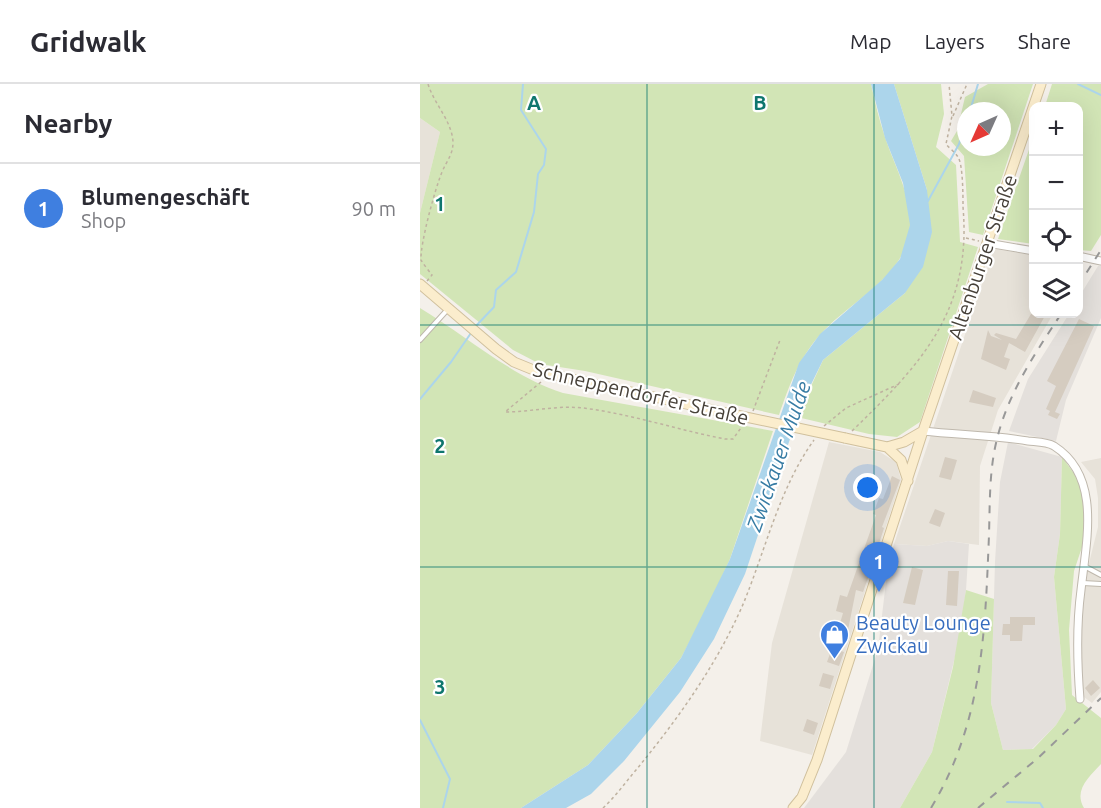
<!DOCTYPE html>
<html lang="en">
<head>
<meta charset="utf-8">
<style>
	body { margin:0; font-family:Ubuntu,sans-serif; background:#f7f7f7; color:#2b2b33 }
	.controls { position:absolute; right:18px; top:18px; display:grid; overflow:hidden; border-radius:12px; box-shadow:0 6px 24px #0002 }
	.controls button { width:54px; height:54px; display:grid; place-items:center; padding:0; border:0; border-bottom:2px solid #e1e1e2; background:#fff; color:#2b2b33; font:30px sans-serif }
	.compass { position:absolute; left:537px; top:18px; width:54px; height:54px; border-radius:50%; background:#fff; box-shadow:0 6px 24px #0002; rotate:225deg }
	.you { position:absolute; left:448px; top:404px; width:21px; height:21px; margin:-15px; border:4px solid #fff; border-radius:50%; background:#1a73e8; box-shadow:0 0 0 9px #1a73e833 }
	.badge { display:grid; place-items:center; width:39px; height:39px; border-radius:50%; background:#ea580c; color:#fff; font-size:20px; font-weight:700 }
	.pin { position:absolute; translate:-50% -50px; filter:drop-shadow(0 2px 3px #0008) }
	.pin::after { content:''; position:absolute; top:32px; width:21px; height:18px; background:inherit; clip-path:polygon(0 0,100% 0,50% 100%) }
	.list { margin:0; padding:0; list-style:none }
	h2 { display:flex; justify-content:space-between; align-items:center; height:78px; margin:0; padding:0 24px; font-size:26px }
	h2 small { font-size:20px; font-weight:400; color:#7c7c81 }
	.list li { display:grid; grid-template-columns:39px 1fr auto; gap:18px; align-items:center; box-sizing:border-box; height:90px; padding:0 24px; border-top:2px solid #e1e1e2 }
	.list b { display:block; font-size:22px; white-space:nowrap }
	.list p { margin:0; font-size:20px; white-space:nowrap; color:#7c7c81 }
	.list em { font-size:20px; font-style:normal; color:#7c7c81 }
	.icon { flex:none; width:33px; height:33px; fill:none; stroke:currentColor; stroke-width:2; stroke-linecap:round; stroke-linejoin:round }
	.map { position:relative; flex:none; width:681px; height:724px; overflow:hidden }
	header { display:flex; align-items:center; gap:36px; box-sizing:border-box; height:84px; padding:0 30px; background:#fff; border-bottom:2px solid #e1e1e2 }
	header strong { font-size:28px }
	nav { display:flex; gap:33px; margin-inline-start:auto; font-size:21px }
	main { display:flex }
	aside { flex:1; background:#fff }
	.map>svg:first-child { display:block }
</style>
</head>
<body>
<header>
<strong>Gridwalk</strong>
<nav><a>Map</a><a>Layers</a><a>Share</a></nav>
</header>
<main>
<aside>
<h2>Nearby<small></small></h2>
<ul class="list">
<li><span class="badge" style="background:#3f7fe0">1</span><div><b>Blumengeschäft</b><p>Shop</p></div><em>90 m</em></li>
</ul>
</aside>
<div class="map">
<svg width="681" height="724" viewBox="0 0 681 724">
	<rect width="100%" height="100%" fill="#f4f0ea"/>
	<!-- residential -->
	<path fill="#e7e2d9" d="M0,34l20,14 -20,81z
		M574,165l39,6 1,59h19l-55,96 -18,56 -1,79 -31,-4 -21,5 -33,-2z
		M409,358l51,10 16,10 5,18 -89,275 -52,-14 12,-98z
		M681,374v234l-9,11 -8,-6 -5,-48 4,-62 15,-60v-29l-3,-19 -14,-17z"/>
	<!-- industrial -->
	<path fill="#e4e0dc" d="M678,182h3v52l-35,82 -10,41 -47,-10 19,-52 41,-65h9l1,-17z
		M588,358l54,15 -2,77 -6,43 12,132 -10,16 -24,24 -29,1 -12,-47 4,-141 5,-80z
		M528,457l21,3 -3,46 -6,46 -28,116 -32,56h-96l42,-56 32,-103 10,-84 6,-21 33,2z"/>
	<!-- green -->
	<path fill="#d2e5b6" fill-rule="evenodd" d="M0,0h451c4,18 8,36 14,53 9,28 26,57 25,88 -1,51 -61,76 -90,110 -21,23 -31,51 -41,80l-194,-44 -45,-7 -27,-14 -93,-76v-61l20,-81 -20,-14z
		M474,0h47l3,30 -8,33 20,18 4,77 18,5 -58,175 -23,15 -28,-3 -72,-17 26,-57 82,-67 22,-103z
		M568,0h45l-50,151 -14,-3 -5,-76 -13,-15 6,-10 8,-34zM546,27h36v36h-36z
		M632,0h49v151l-10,16 -12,-1 -1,-144h-33z
		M613,54v106l-35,-5z
		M0,224c48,29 89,67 143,85l210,38 -43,128 -22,48 -27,51 -44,55 -49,52 -67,43h-101z
		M642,373l25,34 3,32 -16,48 -5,59 3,65 29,23v46c-11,12 -28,26 -17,44h-184l32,-56 21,-85 13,-77 28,9 -3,104 12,47 30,-1 23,-24 10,-16 -12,-132 6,-43z"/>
	<!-- water -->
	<path fill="#acd5eb" d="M451,0h23l33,106 5,42 -9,35 -18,26 -82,67 -21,43 -57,171 -31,65 -34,53 -56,69 -33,33 -25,14h-45l67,-43 49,-52 44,-55 49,-99 69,-196 21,-29 62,-54 18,-21 10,-34 -7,-42 -18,-45z"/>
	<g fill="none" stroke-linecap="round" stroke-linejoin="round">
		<!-- stream -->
		<path stroke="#acd5eb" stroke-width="2" d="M658,0l23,11
			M550,27l8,-27
			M508,117l31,-57 7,-21
			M54,244l20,-21 2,-17 20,-18 18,-60 4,-38 6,-9 2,-16 -25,-39 2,-26
			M0,315l31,-37 20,-29
			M0,636l30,59 -7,29
			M587,718l33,1 3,5"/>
	</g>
	<!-- building -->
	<path fill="#d5ccc0" d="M611,230h15l-21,38 -16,-9 -5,14 6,2 -4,11 -25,-11 7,-29 3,6 11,4 -8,-5 2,-2 20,6z
		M659,235l15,7 -39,86 5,2 -3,5 -9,-4 2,-4 -4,-2 10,-23 -9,-5z
		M553,306l23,8 -3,9 -24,-5z
		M525,373l12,3 -6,20 -12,-3z
		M472,392l8,4 -18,47 2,1 -16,50 -5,14 -7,-2 -10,50 -10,-3 7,-24 -7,-2 4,-16 7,2 29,-82 -3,-1 6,-16 4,1z
		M515,425l10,4 -5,14 -11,-4z
		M492,483l11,3 -8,35 -12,-2z
		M528,487h11l-2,35 -11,-1z
		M590,533h25v8h-12l-1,16h-12v-6h-8l1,-11h7z
		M412,564l12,4 -5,14 -12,-4z
		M403,589l11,3 -4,13 -11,-3z
		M673,596l7,8 -9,8 -6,-8z
		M387,635l11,4 -4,12 -11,-4z"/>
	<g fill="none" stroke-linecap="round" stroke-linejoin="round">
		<defs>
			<path id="lane" d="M0,256l28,-31
				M666,483l15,8
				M663,499l18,1"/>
			<path id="street" d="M567,159l47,8
				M658,172l23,5
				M503,347c35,4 70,4 105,10 8,1 19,1 26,5 47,30 33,91 27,144 -5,37 -4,71 -1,109"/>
			<path id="secondary" d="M0,200l76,65 18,13 22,9 191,42
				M425,354l42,9 17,-5 19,-11
				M467,363l14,13 7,21
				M373,724l9,-11 15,-37 106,-329 118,-347"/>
		</defs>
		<!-- lane casing -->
		<use href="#lane" stroke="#bfb8ad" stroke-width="6"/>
		<!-- street casing -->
		<use href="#street" stroke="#bfb8ad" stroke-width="9"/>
		<!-- secondary casing -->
		<use href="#secondary" stroke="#d0c09d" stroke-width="11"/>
		<!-- path -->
		<path stroke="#bfb2a0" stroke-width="1.5" stroke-dasharray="3 3" stroke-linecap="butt" d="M533,32l14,-32
			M546,154l13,3
			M7,197l5,-6c-3,-4 -8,-10 -11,-15 -1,-16 14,-71 21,-88 5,-12 11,-17 11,-30 -1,-21 -19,-38 -25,-58
			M121,298l-36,30c26,0 51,-7 78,-4 48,6 95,22 142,31h8l10,-14
			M333,327l27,-71
			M404,342l22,-18 53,-24
			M432,347c69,-67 120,-120 111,-224 0,-11 0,-43 -5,-50 -3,-5 -9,-9 -12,-13l6,-28 -3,-32
			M183,724c12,-11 22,-25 33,-38 42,-51 82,-107 108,-168 22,-54 36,-115 70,-162"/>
		<!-- lane -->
		<use href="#lane" stroke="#fff" stroke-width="4"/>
		<!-- street -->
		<use href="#street" stroke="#fff" stroke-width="7"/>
		<!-- secondary -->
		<use href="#secondary" stroke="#fbedcd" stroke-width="9"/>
		<!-- rail -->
		<path stroke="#989898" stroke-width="2" stroke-dasharray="8 8" stroke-linecap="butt" d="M658,202l23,-36
			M511,724c52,-86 54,-176 58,-273 1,-34 0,-67 9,-100 12,-45 38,-83 63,-121
			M558,724l60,-50 63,-60"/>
		<defs>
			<path id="secondary-bridge" d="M307,329l118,25"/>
		</defs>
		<!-- secondary-bridge casing -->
		<use href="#secondary-bridge" stroke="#d0c09d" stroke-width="11" stroke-linecap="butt"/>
		<!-- secondary-bridge -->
		<use href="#secondary-bridge" stroke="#fbedcd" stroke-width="9"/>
	</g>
	<!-- grid -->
	<path fill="none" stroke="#0f766e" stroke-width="1.5" stroke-opacity="0.55" d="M227,0v724M454,0v724M0,241h681M0,483h681"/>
	<!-- icons -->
	<defs>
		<symbol id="shop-pin" viewBox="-11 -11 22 30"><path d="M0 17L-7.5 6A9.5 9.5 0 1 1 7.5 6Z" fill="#3f7fe0" stroke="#fff"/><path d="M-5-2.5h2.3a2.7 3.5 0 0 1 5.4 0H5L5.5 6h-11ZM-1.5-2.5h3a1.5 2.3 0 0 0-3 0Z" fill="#fff"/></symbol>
	</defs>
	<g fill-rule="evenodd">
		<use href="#shop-pin" x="398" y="534" width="33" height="45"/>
	</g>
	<g text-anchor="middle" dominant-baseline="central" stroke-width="4.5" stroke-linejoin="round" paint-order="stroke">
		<!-- street labels -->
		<g font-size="20" fill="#474139" stroke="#fff">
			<text transform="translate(562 173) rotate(-71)">Altenburger Straße</text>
			<text transform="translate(221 309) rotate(13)">Schneppendorfer Straße</text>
		</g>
		<!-- shop labels -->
		<g font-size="20" fill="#366cbe" stroke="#fff" text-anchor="start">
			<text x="436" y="538">Beauty Lounge<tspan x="436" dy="23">Zwickau</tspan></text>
		</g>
		<!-- water labels -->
		<g font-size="21" font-style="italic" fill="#377ca4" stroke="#fff">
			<text transform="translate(358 372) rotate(-71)">Zwickauer Mulde</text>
		</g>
	</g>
	<g font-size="20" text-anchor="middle" font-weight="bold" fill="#0f766e" stroke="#fff" stroke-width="4.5" stroke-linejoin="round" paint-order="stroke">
		<text x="114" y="26">A</text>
		<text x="340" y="26">B</text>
		<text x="20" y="127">1</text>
		<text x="20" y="369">2</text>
		<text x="20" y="610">3</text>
	</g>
</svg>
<div class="controls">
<button>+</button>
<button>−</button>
<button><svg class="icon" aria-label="locate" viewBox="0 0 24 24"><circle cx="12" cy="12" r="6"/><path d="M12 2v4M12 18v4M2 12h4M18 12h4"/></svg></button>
<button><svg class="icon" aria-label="layers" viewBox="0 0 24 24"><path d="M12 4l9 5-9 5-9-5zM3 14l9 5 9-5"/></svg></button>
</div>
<svg class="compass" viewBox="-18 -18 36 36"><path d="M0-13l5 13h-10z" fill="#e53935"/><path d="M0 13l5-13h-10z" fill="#7c7c81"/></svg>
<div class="you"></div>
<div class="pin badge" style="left:459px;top:508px;background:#3f7fe0">1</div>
</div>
</main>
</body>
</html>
